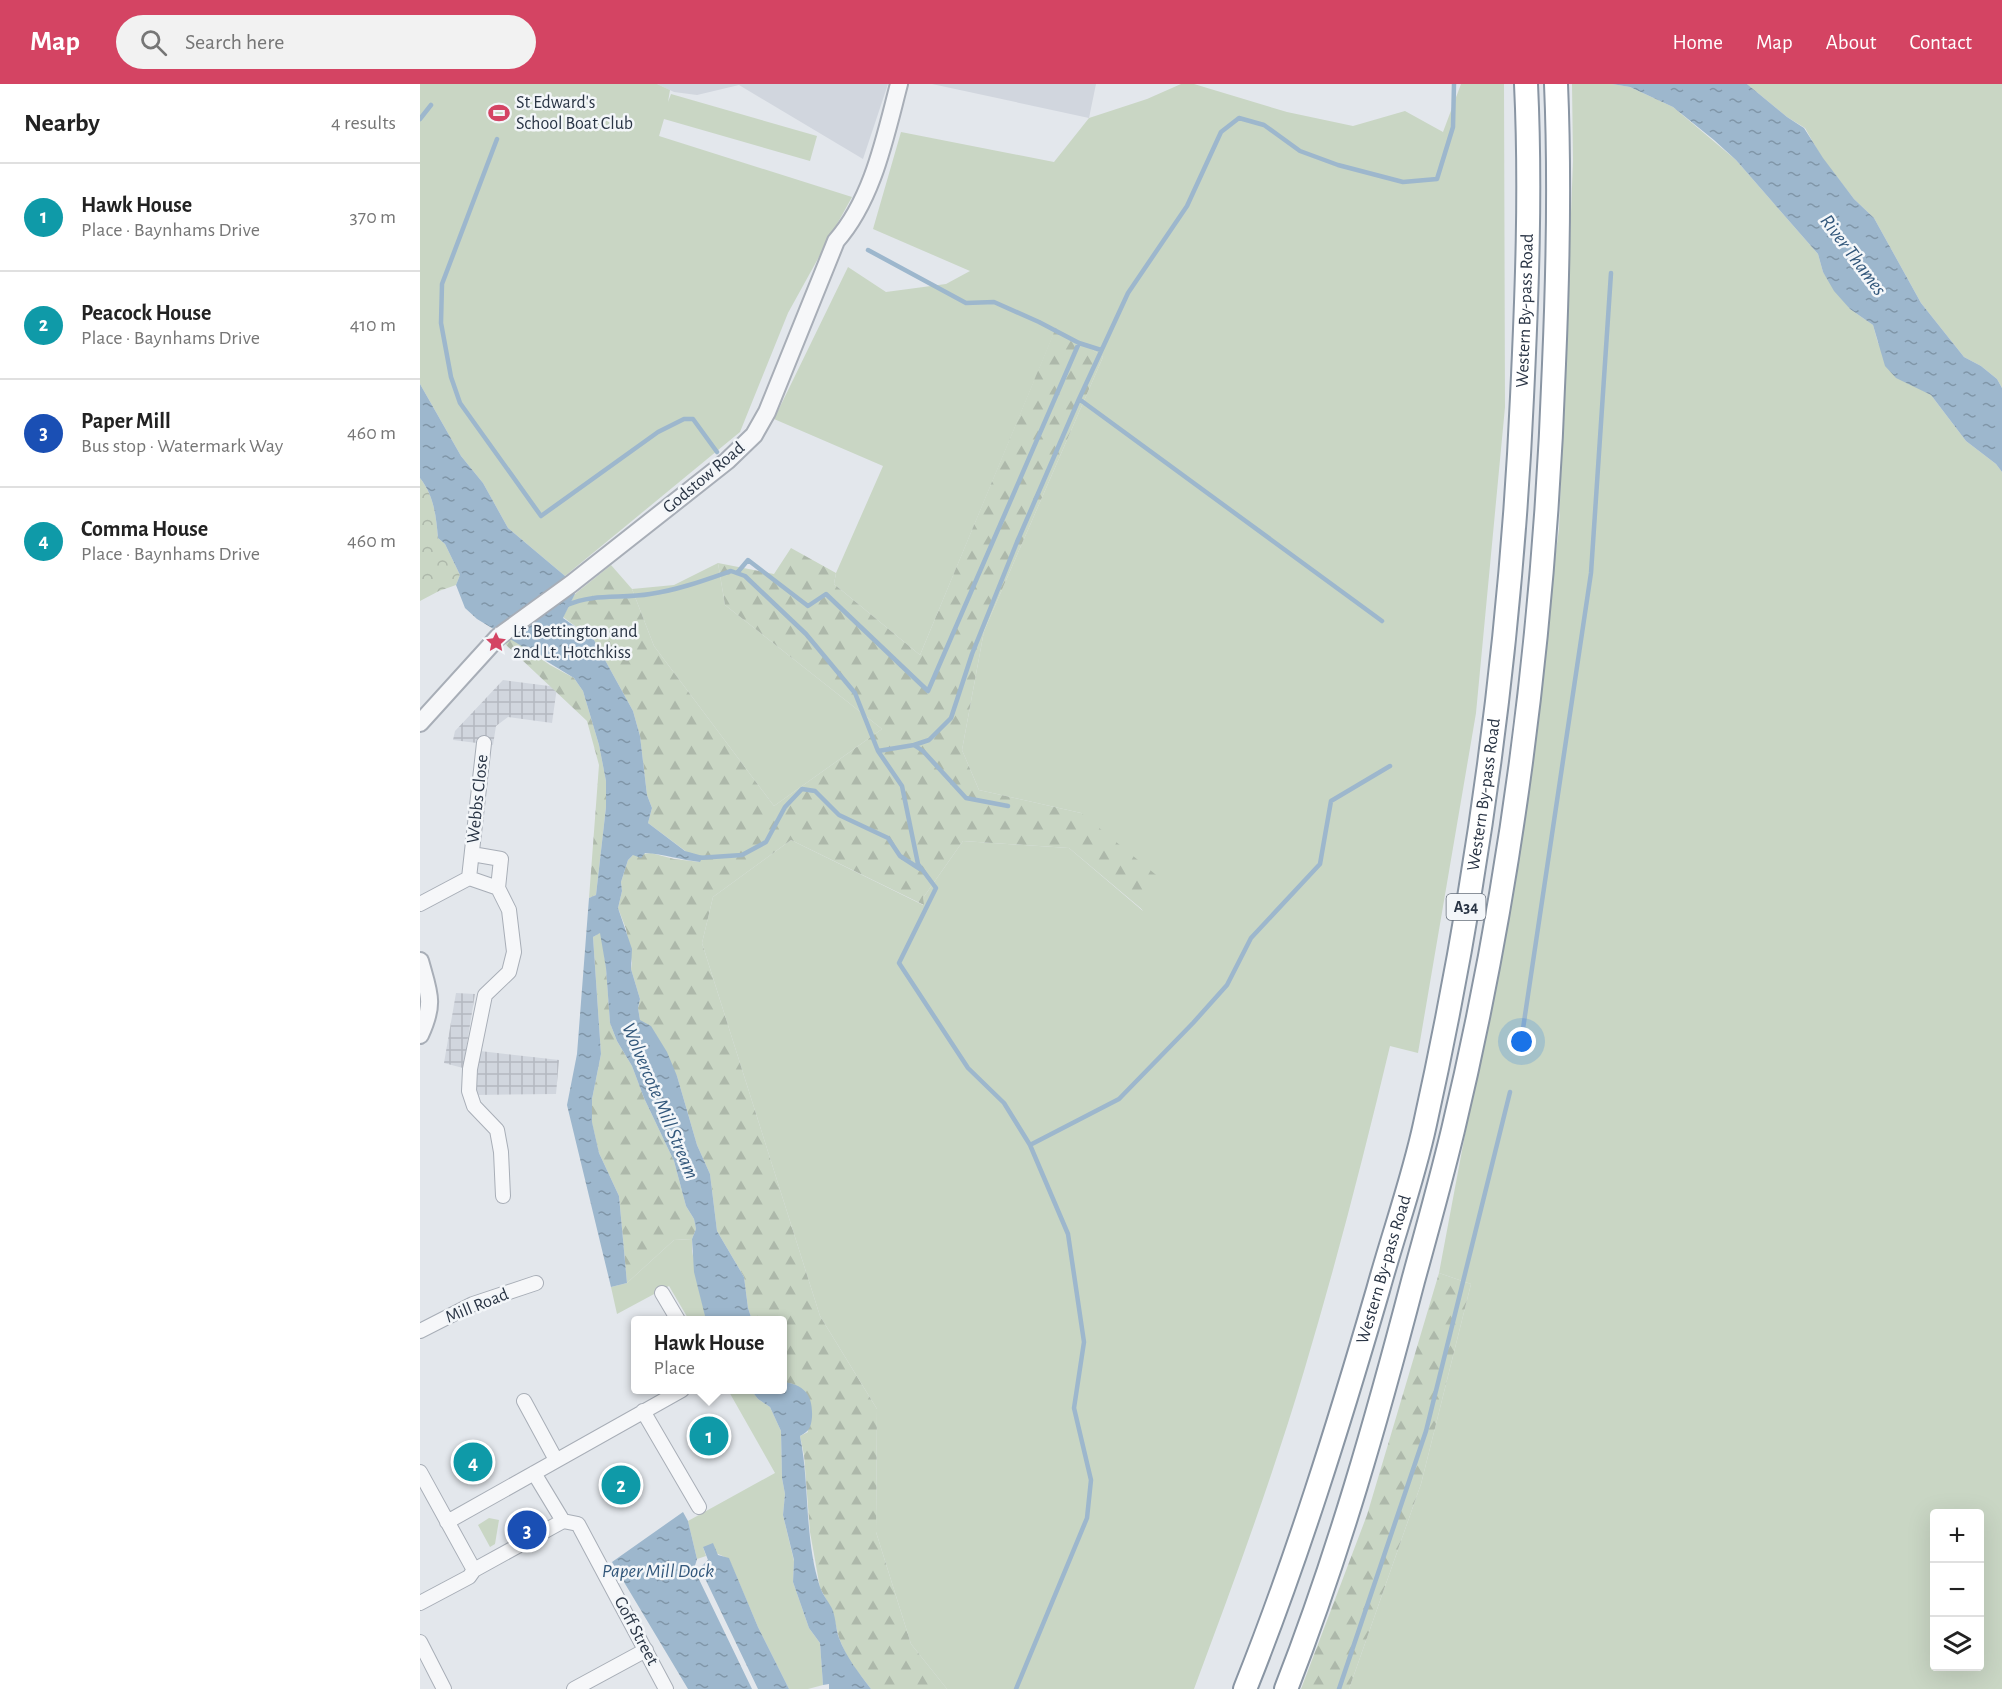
<!DOCTYPE html>
<html lang="en">
<head>
<meta charset="utf-8">
<style>
	body { margin:0; font-family:"Alegreya Sans",sans-serif; background:#f2f2f2; color:#222 }
	.controls { position:absolute; right:18px; bottom:18px; display:grid; overflow:hidden; border-radius:6px; box-shadow:0 6px 24px #0002 }
	.controls button { width:54px; height:54px; display:grid; place-items:center; padding:0; border:0; border-bottom:2px solid #e0e0e0; background:#fff; color:#222; font:30px sans-serif }
	.you { position:absolute; left:1102px; top:958px; width:21px; height:21px; margin:-15px; border:4px solid #fff; border-radius:50%; background:#1a73e8; box-shadow:0 0 0 9px #1a73e833 }
	.badge { display:grid; place-items:center; width:39px; height:39px; border-radius:50%; background:#d44463; color:#fff; font-size:20px; font-weight:700 }
	.pin { position:absolute; translate:-50% -50%; border:3px solid #fff; box-shadow:0 2px 6px #0006 }
	.popup { position:absolute; left:211px; top:1232px; width:156px; height:78px; box-sizing:border-box; display:grid; place-content:center; border-radius:6px; background:#fff; filter:drop-shadow(0 2px 4px #0005); font-size:20px; white-space:nowrap; color:#767676 }
	.popup b { font-size:22px; color:#222 }
	.popup::after { content:''; position:absolute; left:50%; top:100%; margin-left:-12px; border:12px solid transparent; border-top-color:#fff }
	.list { margin:0; padding:0; list-style:none }
	h2 { display:flex; justify-content:space-between; align-items:center; height:78px; margin:0; padding:0 24px; font-size:26px }
	h2 small { font-size:20px; font-weight:400; color:#767676 }
	.list li { display:grid; grid-template-columns:39px 1fr auto; gap:18px; align-items:center; box-sizing:border-box; height:108px; padding:0 24px; border-top:2px solid #e0e0e0 }
	.list b { display:block; font-size:22px; white-space:nowrap }
	.list p { margin:0; font-size:20px; white-space:nowrap; color:#767676 }
	.list em { font-size:20px; font-style:normal; color:#767676 }
	.icon { flex:none; width:33px; height:33px; fill:none; stroke:currentColor; stroke-width:2; stroke-linecap:round; stroke-linejoin:round }
	.map { position:relative; flex:none; width:1582px; height:1605px; overflow:hidden }
	header { display:flex; align-items:center; gap:36px; box-sizing:border-box; height:84px; padding:0 30px; background:#d44463; color:#fff }
	header strong { font-size:28px }
	nav { display:flex; gap:33px; margin-inline-start:auto; font-size:21px }
	.search { width:420px; height:54px; background:#f2f2f2; display:flex; align-items:center; gap:15px; box-sizing:border-box; padding:0 21px; border-radius:33px; color:#767676; font-size:22px }
	main { display:flex }
	aside { flex:1; background:#fff }
	.map>svg:first-child { display:block }
</style>
</head>
<body>
<header>
<strong>Map</strong>
<div class="search"><svg class="icon" aria-label="search" viewBox="0 0 24 24"><circle cx="10" cy="10" r="6"/><path d="M15 15l6 6"/></svg>Search here</div>
<nav><a>Home</a><a>Map</a><a>About</a><a>Contact</a></nav>
</header>
<main>
<aside>
<h2>Nearby<small>4 results</small></h2>
<ul class="list">
<li><span class="badge" style="background:#0f9aa8">1</span><div><b>Hawk House</b><p>Place · Baynhams Drive</p></div><em>370 m</em></li>
<li><span class="badge" style="background:#0f9aa8">2</span><div><b>Peacock House</b><p>Place · Baynhams Drive</p></div><em>410 m</em></li>
<li><span class="badge" style="background:#1a4fb4">3</span><div><b>Paper Mill</b><p>Bus stop · Watermark Way</p></div><em>460 m</em></li>
<li><span class="badge" style="background:#0f9aa8">4</span><div><b>Comma House</b><p>Place · Baynhams Drive</p></div><em>460 m</em></li>
</ul>
</aside>
<div class="map">
<svg width="1582" height="1605" viewBox="0 0 1582 1605">
	<defs>
		<pattern id="industrial-grid" width="8" height="8" patternUnits="userSpaceOnUse" patternTransform="scale(1.5)"><rect width="8" height="8" fill="#d1d6de"/><path d="M0 4h8M4 0v8" fill="none" stroke="#b4b8c0"/></pattern>
		<pattern id="forest-firs" width="22" height="20" patternUnits="userSpaceOnUse" patternTransform="scale(1.5)"><rect width="22" height="20" fill="#c9d6c4"/><path d="M5 1l3.5 6h-7zM16 11l3.5 6h-7z" fill="#adb8aa"/></pattern>
		<pattern id="park-crowns" width="20" height="18" patternUnits="userSpaceOnUse" patternTransform="scale(1.5)"><rect width="20" height="18" fill="#c9d6c4"/><path d="M2 6a3 3 0 1 1 6 0M12 15a3 3 0 1 1 6 0" fill="none" stroke="#adb8aa"/></pattern>
		<pattern id="water-ripples" width="26" height="14" patternUnits="userSpaceOnUse" patternTransform="scale(1.5)"><rect width="26" height="14" fill="#9db7cd"/><path d="M2 4q2-2 4 0t4 0M15 11q2-2 4 0t4 0" fill="none" stroke="#8096a8"/></pattern>
	</defs>
	<rect width="100%" height="100%" fill="#e3e7ec"/>
	<!-- built -->
	<path fill="#d1d6de" d="M237,0h231l-25,75 -124,-74 -42,10 -23,-3z
		M512,0h164l-7,34z"/>
	<!-- industrial -->
	<path fill="url(#industrial-grid)" d="M83,596l54,7 -5,36 -44,-6 -12,9 -3,19 -40,-5 2,-9z
		M36,909l19,1 -12,74 -19,-5z
		M60,967l79,9 -3,34 -81,1z"/>
	<!-- green -->
	<path fill="#c9d6c4" fill-rule="evenodd" d="M0,0h237l13,6 -2,12 3,-8 146,42 -7,25 -146,-42 -5,17 193,61 -64,116 -48,119 -175,144 -57,-48 -25,-45 -22,-27 -41,-72z
		M761,0h13l93,28 66,14 52,-15 38,21 18,-48h43l1,323 -29,306 -58,340 -28,-7c-26,109 -54,218 -86,325 -32,108 -71,213 -110,318h-247l-36,-45 -35,-112 1,-123 -57,-93 -118,-373 11,-46 78,-57 132,65v-7l40,-57 106,7 74,63 -62,-98 -102,-23 -17,-40 22,-119 119,-274 -46,-31 -137,329 -86,-71 2,-11 47,-107 -109,-47 74,-152 38,25 60,-8 24,-13 -97,-42 28,-97 153,30 35,-44 58,-19z
		M1152,0h40l18,3 43,20 63,53 82,94 5,18 27,37 23,16 5,18 39,44 14,8 35,46 30,23 6,8v1217h-653l72,-205 50,-200 -32,-11 70,-373 50,-371 14,-368zM1514,1430h46v152h-46z
		M1327,0h255v304l-5,-9 -16,-13 -17,-9 -43,-54 -47,-85 -20,-19 -32,-41 -17,-30 -18,-11z
		M298,479l7,42 157,124 -108,77 -120,-160 -22,-57 42,-4z
		M272,1155v12l14,69h-17l-20,-34 -52,28 -6,-27 16,-4 47,-43z
		M308,1306h23l7,9 12,8 11,24 1,47 3,16 -2,21 11,46 -1,21 16,46 11,15 3,42 -15,4h-19l-31,-62 -29,-68 -26,-12 3,9 -9,3 -9,-38 87,-48z
		M69,1434l10,2 -4,24 -5,3 -12,-22z"/>
	<!-- forest -->
	<path fill="url(#forest-firs)" d="M637,241l46,32 -119,274 -22,119 17,40 102,23 80,66 -17,32 -75,-63 -106,-7 -40,57 1,7 -133,-65 -78,57 -11,46 118,373 57,93 -1,123 35,112 36,45h-76l-23,-30 -9,-21 -7,-28 -12,-22 -10,-56 -6,-77 -4,-19 8,-4 -15,-48 -10,-2 -1,-62h-30l-4,-12 -4,-31 -27,-46 -7,-57 -13,-29 -20,-69 -37,-56 -2,-12 2,-9 -9,-30 1,-6 -6,-34 -8,-21 4,-17 -1,-9 7,-22 5,-5 18,-2 23,6 26,3 -52,-39 4,-15 -5,-13 -7,-59 -7,-25 -39,-71 -31,-23 12,-23 36,-29 21,24 22,57 120,160 108,-77 -157,-124 -7,-42 56,11 17,-26 45,25 -2,11 86,71z
		M89,553l41,28 24,13 9,13 16,54 7,36v26l-10,88 -7,3 10,-133 -12,-44 -83,-78z
		M181,848l5,35 4,56 7,18 15,25 12,32 30,63 12,45 8,13 2,10 -4,10 -18,1 -47,43 -8,-87 -20,-43 -7,-30v-24l9,-45 -8,-117z
		M1019,1189l32,11 -50,200 -72,205h-48l66,-174z"/>
	<!-- park -->
	<path fill="url(#park-crowns)" d="M0,394c14,18 16,37 18,60l7,6 15,31 -4,10 -17,6 -19,10z"/>
	<!-- water -->
	<path fill="url(#water-ripples)" d="M1192,0h135l40,33 17,11 19,30 31,41 20,19 47,85 43,54 17,9 16,13 5,9v84l-6,-8 -30,-23 -35,-46 -35,-17 -11,-12 -12,-41 -23,-16 -16,-18 -11,-19 -5,-18 -82,-94 -22,-20 -41,-33 -43,-20z
		M0,300l41,72 22,27 25,45 57,48 10,18 -12,24 31,22 39,71 7,25 7,59 5,13 -4,15 37,28 18,5 -3,6c-18,-2 -37,-8 -55,-9l-4,5 -8,-3 -5,5 -7,22 1,9 -4,17 14,41 -1,20 9,30 -2,9 2,12 11,6 16,26 10,24 20,69 13,29 7,57 27,46 4,31 4,12h-46l-12,-48 -2,-33 4,-10 -2,-10 -8,-13 -12,-45 -30,-63 -12,-32 -15,-25 -7,-18 -4,-55 -6,-35 -7,4 8,117 -9,45v23l7,31 20,43 8,87 -16,4 -44,-182 10,-51 12,-156 7,-3 10,-88v-26l-7,-36 -16,-54 -9,-13 -97,-59 -12,-11 -9,-23 4,-10 -15,-31 -7,-6c-2,-23 -4,-42 -18,-60z
		M363,1298c22,3 30,13 29,35 -1,11 -3,14 -12,19 10,49 4,102 20,151 3,9 10,16 13,24 3,9 3,19 6,27 7,19 20,35 32,51h-42v-5l-6,1 -3,-42 -11,-15 -16,-46 1,-22 -11,-45 2,-21 -3,-16 -1,-47 -11,-24 -12,-8 -7,-9h31z
		M263,1428l5,9 9,38 -3,10 58,120h-64l-76,-127z
		M293,1459l5,12 11,3 29,69 31,62h-31l-58,-121 8,-8 -5,-13z"/>
	<g fill="none" stroke-linecap="round" stroke-linejoin="round">
		<!-- stream -->
		<path stroke="#9db7cd" stroke-width="4.5" d="M0,35l11,-14
			M77,55l-55,145 -1,39 10,54 9,26 81,113 117,-84 26,-13h9l24,33
			M448,166l98,53 28,-1 45,20 40,21 22,7
			M659,315l303,222
			M317,489l11,-13 60,46 18,-12 102,97 151,-348
			M147,521c27,-12 55,-6 83,-11 28,-4 55,-14 81,-23l14,5 61,58 49,59 23,58 24,35 16,78 18,24 -37,75 69,105 36,35 26,42 89,-46 74,-76 34,-38 24,-47 69,-74 11,-63 59,-35
			M494,661l15,-5 22,-22 21,-64 45,-112 62,-143 49,-106 59,-87 34,-74 18,-14 25,7 36,26 38,14 65,17 34,-3 16,-52 1,-43
			M458,667l36,-6 9,6 43,47 42,8
			M278,774l44,-3 24,-13 19,-35 17,-18 13,2 24,24 49,23 12,18 20,13
			M1101,958l70,-469 20,-300
			M596,1605l71,-171 4,-38 -17,-72 10,-66 -16,-108 -38,-89
			M919,1605l87,-258 84,-339"/>
		<defs>
			<path id="minor" d="M52,770l29,5 -3,29
				M49,794l15,-135
				M0,820l49,-26 29,10 11,22 5,42 -5,20 -24,23 -15,74 -1,22 5,15 23,24 4,22 2,44
				M242,1209l16,27
				M0,1247l53,-27 63,-21
				M104,1317l32,59
				M223,1327l56,96
				M0,1388l54,98
				M114,1389l29,48
				M143,1437l15,3 88,165
				M27,1438l235,-132
				M0,1519l49,-26 5,-7 89,-49
				M0,1558l24,47
				M154,1605l72,-39"/>
			<path id="tertiary" d="M0,639l78,-86 73,-53 156,-123 27,-26 13,-23 69,-171c37,-42 49,-104 63,-157
				M0,877c9,32 15,42 0,74"/>
			<g id="trunk">
				<path id="s1" d="M825,1605c52,-130 94,-265 133,-399 15,-55 35,-110 47,-166 53,-239 86,-483 97,-727 5,-104 9,-209 4,-313"/>
				<path d="M866,1605c52,-133 91,-270 127,-408 14,-51 28,-101 40,-151 60,-251 92,-509 101,-766 4,-93 6,-187 2,-280"/>
			</g>
		</defs>
		<!-- minor casing -->
		<use href="#minor" stroke="#a8aeb7" stroke-width="16"/>
		<!-- tertiary casing -->
		<use href="#tertiary" stroke="#a8aeb7" stroke-width="20"/>
		<!-- trunk casing -->
		<use href="#trunk" stroke="#8995a3" stroke-width="26"/>
		<!-- minor -->
		<use href="#minor" stroke="#f6f7f9" stroke-width="14"/>
		<!-- tertiary -->
		<use href="#tertiary" stroke="#f6f7f9" stroke-width="16"/>
		<!-- trunk -->
		<use href="#trunk" stroke="#fff" stroke-width="22"/>
	</g>
	<!-- icons -->
	<defs>
		<symbol id="stadium-bare" viewBox="-9 -9 18 18"><path d="M0-5a6.5 5 0 1 0 0 10a6.5 5 0 1 0 0-10ZM-3.5-1.8h7v3.6h-7Z" fill="#d44463" stroke="#f3f6f9" stroke-width="2.5" paint-order="stroke"/></symbol>
		<symbol id="sight-bare" viewBox="-9 -9 18 18"><path d="M0-6L1.8-2.2L6-1.7L2.9 1.2L3.7 5.4L0 3.3L-3.7 5.4L-2.9 1.2L-6-1.7L-1.8-2.2Z" fill="#d44463" stroke="#f3f6f9" stroke-width="2.5" paint-order="stroke"/></symbol>
	</defs>
	<g fill-rule="evenodd">
		<use href="#stadium-bare" x="64" y="14" width="30" height="30"/>
		<use href="#sight-bare" x="61" y="543" width="30" height="30"/>
	</g>
	<g text-anchor="middle" dominant-baseline="central" stroke-width="5" stroke-linejoin="round" paint-order="stroke">
		<!-- shield labels -->
		<rect fill="#f3f6f9" stroke="#666f7b" stroke-width="1.5" x="1026.5" y="810" width="39" height="26" rx="4.5"/>
		<g font-size="16" font-weight="bold" fill="#2a3545">
			<text x="1046" y="823">A34</text>
		</g>
		<!-- poi labels -->
		<g font-size="18" fill="#2a3545" stroke="#f3f6f9" text-anchor="start">
			<text x="96" y="19">St Edward's<tspan x="96" dy="21">School Boat Club</tspan></text>
			<text x="93" y="548">Lt. Bettington and<tspan x="93" dy="21">2nd Lt. Hotchkiss</tspan></text>
		</g>
		<!-- street labels -->
		<g font-size="18" fill="#2a3545" stroke="#f3f6f9">
			<text stroke="none"><textPath href="#s1" startOffset="1414">Western By-pass Road</textPath></text>
			<text transform="translate(284 394) rotate(-40)">Godstow Road</text>
			<text stroke="none"><textPath href="#s1" startOffset="928">Western By-pass Road</textPath></text>
			<text transform="translate(58 715) rotate(-84)">Webbs Close</text>
			<text stroke="none"><textPath href="#s1" startOffset="442">Western By-pass Road</textPath></text>
			<text transform="translate(57 1222) rotate(-22)">Mill Road</text>
			<text transform="translate(216 1547) rotate(62)">Goff Street</text>
		</g>
		<!-- water labels -->
		<g font-size="20" font-style="italic" fill="#32577b" stroke="#f3f6f9">
			<text transform="translate(1433 171) rotate(53)">River Thames</text>
			<text transform="translate(240 1017) rotate(67)">Wolvercote Mill Stream</text>
			<text x="238" y="1487">Paper Mill Dock</text>
		</g>
	</g>
</svg>
<div class="controls">
<button>+</button>
<button>−</button>
<button><svg class="icon" aria-label="layers" viewBox="0 0 24 24"><path d="M12 4l9 5-9 5-9-5zM3 14l9 5 9-5"/></svg></button>
</div>
<div class="you"></div>
<div class="pin badge" style="left:289px;top:1352px;background:#0f9aa8">1</div>
<div class="popup"><b>Hawk House</b>Place</div>
<div class="pin badge" style="left:201px;top:1401px;background:#0f9aa8">2</div>
<div class="pin badge" style="left:107px;top:1446px;background:#1a4fb4">3</div>
<div class="pin badge" style="left:53px;top:1378px;background:#0f9aa8">4</div>
</div>
</main>
</body>
</html>
